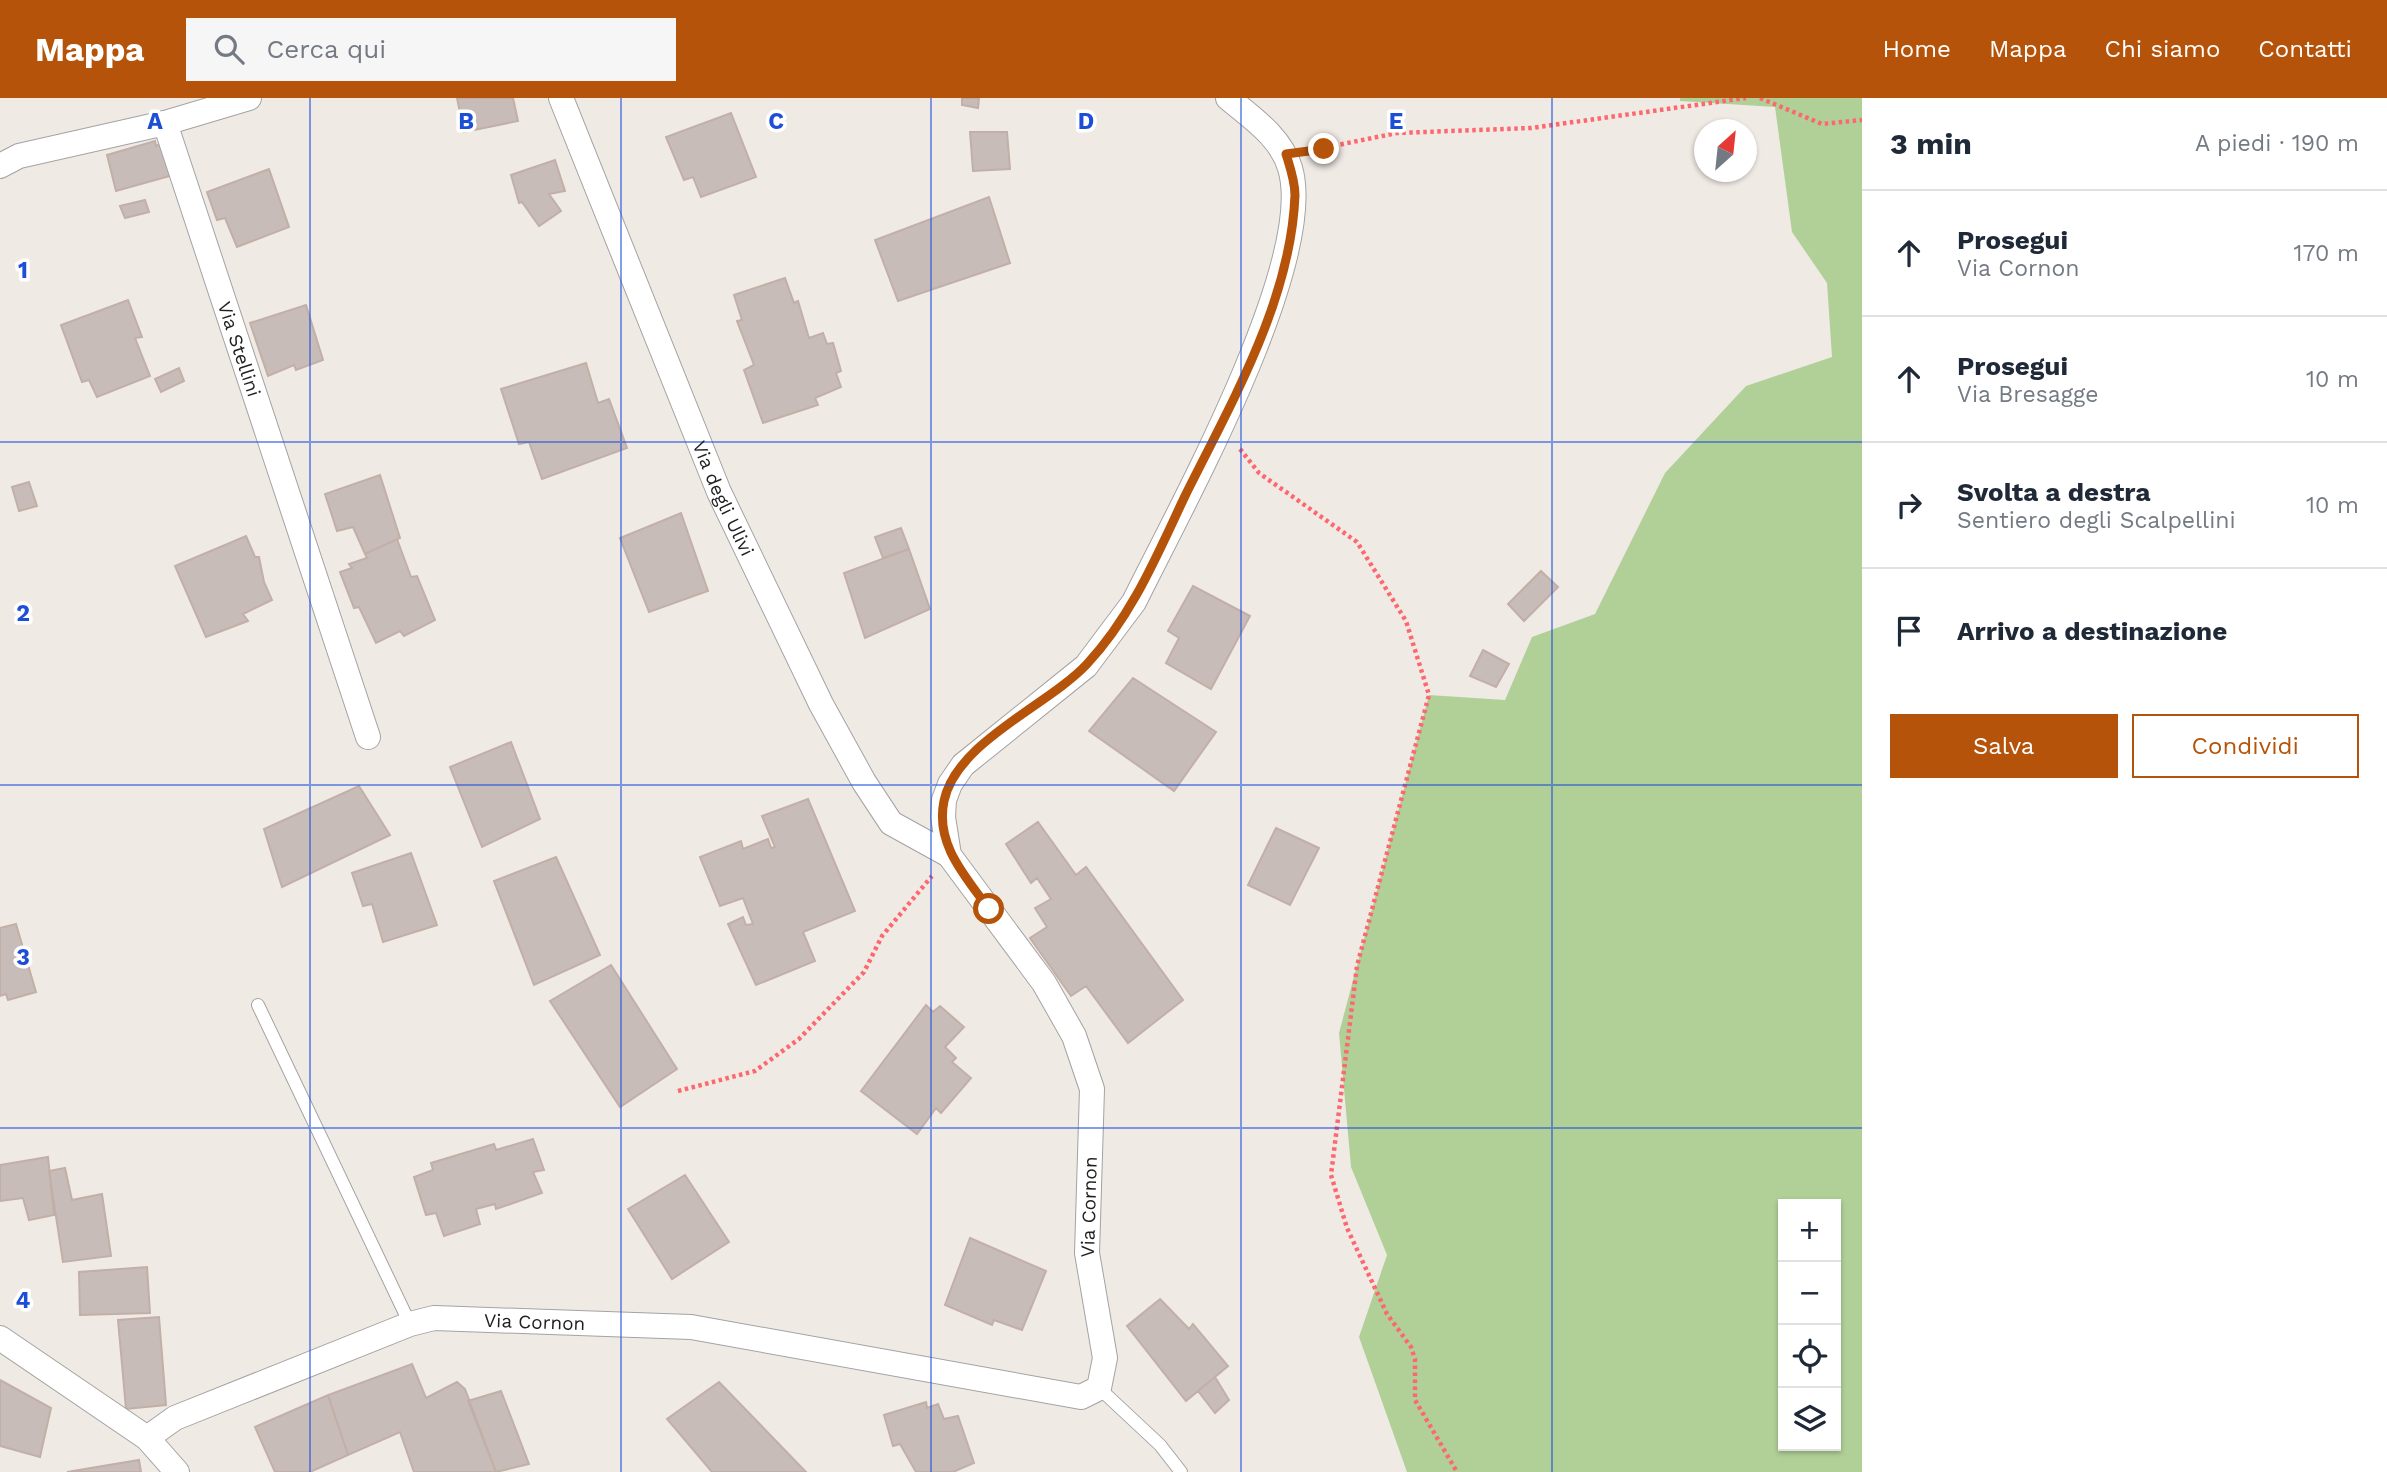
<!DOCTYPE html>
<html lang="it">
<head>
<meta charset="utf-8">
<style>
	body { margin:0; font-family:"Work Sans",sans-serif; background:#f6f6f7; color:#1f2937 }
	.controls { position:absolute; right:21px; bottom:21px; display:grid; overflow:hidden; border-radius:0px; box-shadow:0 2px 5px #0004 }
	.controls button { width:63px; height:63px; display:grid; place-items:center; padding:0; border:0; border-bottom:2px solid #e0e1e3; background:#fff; color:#1f2937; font:35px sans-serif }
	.compass { position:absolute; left:1694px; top:21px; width:63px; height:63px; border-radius:50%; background:#fff; box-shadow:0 2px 5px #0004; rotate:27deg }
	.stop { position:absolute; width:21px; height:21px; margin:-16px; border:5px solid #b45309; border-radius:50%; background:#fff }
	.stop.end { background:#b45309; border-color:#fff; box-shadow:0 2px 7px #0008 }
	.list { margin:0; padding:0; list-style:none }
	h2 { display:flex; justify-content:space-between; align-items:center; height:91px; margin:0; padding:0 28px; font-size:30px }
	h2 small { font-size:23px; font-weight:400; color:#747a83 }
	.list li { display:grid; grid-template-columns:46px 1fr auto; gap:21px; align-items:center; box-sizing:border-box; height:126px; padding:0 28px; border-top:2px solid #e0e1e3 }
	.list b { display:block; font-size:26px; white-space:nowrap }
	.list p { margin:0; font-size:23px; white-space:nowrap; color:#747a83 }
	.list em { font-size:23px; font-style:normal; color:#747a83 }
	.actions { display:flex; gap:14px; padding:21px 28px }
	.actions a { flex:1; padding:16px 0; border:2px solid #b45309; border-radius:0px; text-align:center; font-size:24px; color:#b45309 }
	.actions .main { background:#b45309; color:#fff }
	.icon { flex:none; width:38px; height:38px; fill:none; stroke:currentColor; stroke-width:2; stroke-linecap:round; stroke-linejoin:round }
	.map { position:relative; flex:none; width:1862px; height:1374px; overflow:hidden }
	header { display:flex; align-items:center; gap:42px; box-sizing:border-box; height:98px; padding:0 35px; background:#b45309; color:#fff }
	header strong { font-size:33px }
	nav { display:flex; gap:38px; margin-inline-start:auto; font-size:24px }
	.search { width:490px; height:63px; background:#f6f6f7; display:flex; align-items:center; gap:18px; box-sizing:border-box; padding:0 24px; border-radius:0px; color:#747a83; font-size:26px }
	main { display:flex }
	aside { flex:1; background:#fff }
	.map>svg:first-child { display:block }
</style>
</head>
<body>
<header>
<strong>Mappa</strong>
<div class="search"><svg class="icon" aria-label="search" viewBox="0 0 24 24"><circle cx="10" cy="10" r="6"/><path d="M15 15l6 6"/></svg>Cerca qui</div>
<nav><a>Home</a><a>Mappa</a><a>Chi siamo</a><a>Contatti</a></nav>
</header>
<main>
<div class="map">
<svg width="1862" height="1374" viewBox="0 0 1862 1374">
	<rect width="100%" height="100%" fill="#f0eae5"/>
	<!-- forest -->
	<path fill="#b1d098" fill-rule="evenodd" d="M1680,0h182v1374h-455l-48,-135 28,-82 -36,-88 -12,-134 90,-338 76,5 27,-63 63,-23 70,-141 81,-87 86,-29 -5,-74 -35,-51 -17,-125 -95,-6zM1783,1106h53v242h-53z"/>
	<!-- building -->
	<path fill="#c8bcb8" stroke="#c2afa7" stroke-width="2" d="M457,0h56l5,23 -54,11z
		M962,0h17l-1,10 -16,-3z
		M731,15l25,64 -55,20 -8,-20 -9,3 -18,-43z
		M970,34h37l3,37 -37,2z
		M155,43l1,5 7,-3 10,32 -57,16 -9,-36z
		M555,62l10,31 -16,3 12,17 -22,15 -17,-24 -3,1 -8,-28z
		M269,71l20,58 -52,20 -12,-29 -8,2 -10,-28z
		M989,99l21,66 -112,38 -23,-61z
		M145,102l4,12 -24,6 -5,-12z
		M785,180l9,25 4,-2 11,37 14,-5 4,11 6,-1 8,28 -5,2 5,14 -26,11 3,7 -55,18 -19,-53 10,-5 -17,-44 5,-1 -8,-25z
		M128,202l14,37 -7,1 15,38 -53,21 -8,-17 -7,2 -21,-57z
		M306,207l17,55 -27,10 -2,-5 -26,11 -18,-53z
		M586,265l12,40 11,-4 18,49 -85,31 -13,-37 -10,2 -18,-55z
		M179,270l5,13 -23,11 -6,-13z
		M380,377l20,63 -35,16 -12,-27 -16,4 -12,-37z
		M29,384l8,24 -18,5 -7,-24z
		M681,415l27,78 -59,21 -29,-74z
		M901,430l8,21 -26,9 -8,-21z
		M246,438l9,21h4l5,25 8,18 -29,14 5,7 -42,16 -31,-71z
		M397,441l14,38 6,-1 18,44 -31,16 -4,-5 -24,12 -17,-36 -5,1 -14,-36 12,-4 -3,-4 18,-6 -2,-4z
		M909,451l21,60 -65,29 -21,-65z
		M1541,473l17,16 -34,34 -16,-17z
		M1193,488l57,30 -39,73 -45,-26 13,-25 -11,-7z
		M1483,552l26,14 -13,23 -26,-11z
		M1133,580l83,54 -42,59 -85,-60z
		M511,644l29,77 -58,28 -32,-80z
		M359,688l31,49 -108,52 -18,-58z
		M808,701l47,112 -52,21 12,29 -59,24 -28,-61 15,-7 3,8 7,-1 -10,-26 -23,8 -20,-49 41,-16 2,8 25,-10 3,9 4,-1 -13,-31z
		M1038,724l38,53 10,-8 97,133 -55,43 -42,-57 -15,10 -41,-58 17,-11 -12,-19 16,-9 -14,-21 -6,5 -25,-39z
		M1276,730l43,20 -29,57 -42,-20z
		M411,755l26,72 -54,17 -11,-38 -9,2 -11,-33z
		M556,759l44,98 -66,30 -40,-104z
		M16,826l20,68 -28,8 -2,-6 -6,2v-68z
		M611,867l66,104 -57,38 -70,-106z
		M926,907l7,7 7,-6 24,21 -19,20 11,11 -4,4 19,16 -30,35 -5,-5 -19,26 -56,-43z
		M533,1041l11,31 -11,2 9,21 -46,16 -1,-5 -19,5 4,15 -36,12 -8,-23 -10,2 -12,-38 19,-7 -2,-7 63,-19 2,6z
		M48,1059l6,58 -25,5 -6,-22 -23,3v-36z
		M65,1070l7,32 30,-6 9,62 -48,6 -14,-91z
		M685,1077l44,67 -57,37 -44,-70z
		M970,1140l76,33 -24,59 -28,-10 -2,5 -47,-20z
		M147,1169l3,46 -70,2 -1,-43z
		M1160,1201l29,30 4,-5 35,42 -42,35 -59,-75z
		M159,1219l7,88 -40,4 -8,-89z
		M412,1266l14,34 31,-16 8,7 31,83h-82l-14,-40 -52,23 -20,-60z
		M1215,1279l14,23 -14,13 -17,-22z
		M0,1282l51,28 -11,49 -40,-11z
		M719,1284l87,90h-94l-45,-53z
		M501,1293l28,73 -33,8 -28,-71z
		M328,1297l20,60 -38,17h-35l-20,-45z
		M926,1304l1,6 11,-4 6,15 14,-3 16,47 -21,9h-37l-16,-28 -7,2 -9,-31z
		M139,1362l2,12h-74z"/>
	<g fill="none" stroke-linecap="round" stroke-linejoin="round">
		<defs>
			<path id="service" d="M258,907l152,319
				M1099,1290l61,57 21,27"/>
			<g id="minor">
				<path id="s1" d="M561,0l158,394 102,212 43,78 27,41 58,32"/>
				<path id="s2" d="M165,25l203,614"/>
				<path d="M0,68l19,-10 146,-33 84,-25"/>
				<path d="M0,1240l147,100 30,34"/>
				<path id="s3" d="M147,1340l28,-20 235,-94 24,-6 257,9 390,70 18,-9 6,-30 -18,-105 5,-164 -18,-53 -30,-53 -95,-128 -6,-38 1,-17 6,-16 13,-19 123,-99 48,-64c44,-90 184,-341 156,-434 -9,-31 -38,-50 -62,-70"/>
			</g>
		</defs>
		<!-- service casing -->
		<use href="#service" stroke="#a3a3a3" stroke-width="14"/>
		<!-- minor casing -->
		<use href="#minor" stroke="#a3a3a3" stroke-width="26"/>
		<!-- path -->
		<path stroke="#fd686f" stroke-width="4.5" stroke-dasharray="3.5 3.5" stroke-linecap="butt" d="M1760,0l62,26 40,-4
			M1313,52l84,-17 134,-5 215,-30
			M1240,351l19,24 98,69 49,79 23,74 -72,271 -26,209 16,53 40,86 24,33 4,12v41l42,72
			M678,993l77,-20 44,-32 65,-67 18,-36 50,-60"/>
		<!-- service -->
		<use href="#service" stroke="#fff" stroke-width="12"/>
		<!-- minor -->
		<use href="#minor" stroke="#fff" stroke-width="24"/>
	</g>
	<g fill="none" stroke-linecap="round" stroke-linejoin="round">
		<!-- route -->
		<path stroke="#b45309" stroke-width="9" d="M989,811c-24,-33 -54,-65 -45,-108 12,-59 105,-96 143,-137 45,-48 70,-109 98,-168 46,-93 106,-195 110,-301 0,-14 -5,-28 -9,-41l38,-5"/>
	</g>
	<!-- grid -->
	<path fill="none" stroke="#1d4ed8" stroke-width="2" stroke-opacity="0.55" d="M310,0v1374M621,0v1374M931,0v1374M1241,0v1374M1552,0v1374M0,344h1862M0,687h1862M0,1030h1862"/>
	<g text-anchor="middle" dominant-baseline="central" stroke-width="7" stroke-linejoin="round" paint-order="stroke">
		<!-- street labels -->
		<g font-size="19" fill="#1f1f1f" stroke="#fff">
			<text stroke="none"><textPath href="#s2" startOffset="238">Via Stellini</textPath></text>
			<text stroke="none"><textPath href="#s1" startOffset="432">Via degli Ulivi</textPath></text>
			<text stroke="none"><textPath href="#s3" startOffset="1169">Via Cornon</textPath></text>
			<text stroke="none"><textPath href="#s3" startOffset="413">Via Cornon</textPath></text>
		</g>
	</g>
	<g font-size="23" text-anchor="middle" font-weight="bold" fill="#1d4ed8" stroke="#fff" stroke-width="7" stroke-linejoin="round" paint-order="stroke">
		<text x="155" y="31">A</text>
		<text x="466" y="31">B</text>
		<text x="776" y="31">C</text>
		<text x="1086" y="31">D</text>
		<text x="1396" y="31">E</text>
		<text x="23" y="180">1</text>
		<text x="23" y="523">2</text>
		<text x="23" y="867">3</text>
		<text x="23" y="1210">4</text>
	</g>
</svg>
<div class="controls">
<button>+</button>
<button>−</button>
<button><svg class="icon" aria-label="locate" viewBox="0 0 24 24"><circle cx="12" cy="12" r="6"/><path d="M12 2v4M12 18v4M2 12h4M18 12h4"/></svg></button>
<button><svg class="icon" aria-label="layers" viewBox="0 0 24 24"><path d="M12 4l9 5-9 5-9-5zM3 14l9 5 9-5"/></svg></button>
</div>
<svg class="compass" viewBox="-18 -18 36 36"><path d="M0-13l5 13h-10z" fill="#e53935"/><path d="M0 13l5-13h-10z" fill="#747a83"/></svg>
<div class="stop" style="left:989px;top:811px"></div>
<div class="stop end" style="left:1324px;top:51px"></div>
</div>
<aside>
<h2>3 min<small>A piedi · 190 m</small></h2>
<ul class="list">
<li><svg class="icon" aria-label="ahead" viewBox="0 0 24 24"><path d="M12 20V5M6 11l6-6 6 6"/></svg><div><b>Prosegui</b><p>Via Cornon</p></div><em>170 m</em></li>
<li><svg class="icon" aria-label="ahead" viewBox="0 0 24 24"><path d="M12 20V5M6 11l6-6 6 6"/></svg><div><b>Prosegui</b><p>Via Bresagge</p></div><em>10 m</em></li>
<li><svg class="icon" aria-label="right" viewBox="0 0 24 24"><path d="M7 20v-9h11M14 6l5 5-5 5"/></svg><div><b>Svolta a destra</b><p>Sentiero degli Scalpellini</p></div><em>10 m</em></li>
<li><svg class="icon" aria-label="arrive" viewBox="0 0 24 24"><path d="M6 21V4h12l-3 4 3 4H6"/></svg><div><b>Arrivo a destinazione</b></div></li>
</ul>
<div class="actions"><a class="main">Salva</a><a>Condividi</a></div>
</aside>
</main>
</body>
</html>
